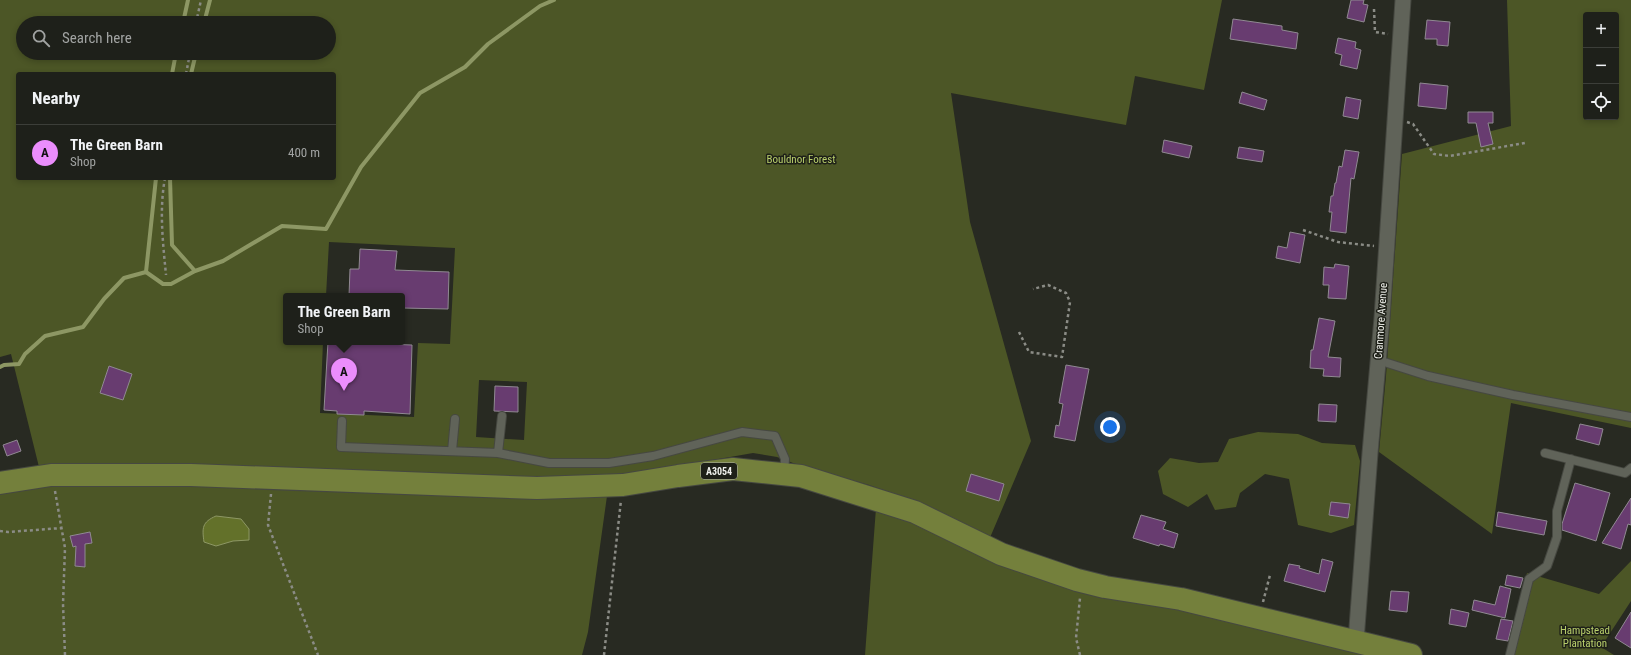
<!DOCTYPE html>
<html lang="en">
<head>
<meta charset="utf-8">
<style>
	body { margin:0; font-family:"Roboto Condensed",sans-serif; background:#2b2d27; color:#f1f3f6 }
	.controls { position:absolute; right:12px; top:12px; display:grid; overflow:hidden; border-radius:4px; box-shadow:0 2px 6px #0003 }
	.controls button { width:36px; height:36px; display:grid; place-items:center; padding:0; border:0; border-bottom:1px solid #3c3e39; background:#1e201a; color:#f1f3f6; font:20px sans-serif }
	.you { position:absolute; left:1110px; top:427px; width:14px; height:14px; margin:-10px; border:3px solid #fff; border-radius:50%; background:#1a73e8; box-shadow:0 0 0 6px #1a73e833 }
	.badge { display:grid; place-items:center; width:26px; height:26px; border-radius:50%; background:#eb8dfc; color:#111; font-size:13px; font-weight:700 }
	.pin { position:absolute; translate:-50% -33px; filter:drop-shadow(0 1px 2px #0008) }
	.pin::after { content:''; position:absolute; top:21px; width:14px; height:12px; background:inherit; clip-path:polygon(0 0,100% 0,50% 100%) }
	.popup { position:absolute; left:283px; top:293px; width:122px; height:52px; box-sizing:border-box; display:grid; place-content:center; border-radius:4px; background:#1e201a; filter:drop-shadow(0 1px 3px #0005); font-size:13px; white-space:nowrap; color:#a1a3a2 }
	.popup b { font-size:15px; color:#f1f3f6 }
	.popup::after { content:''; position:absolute; left:50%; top:100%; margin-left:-8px; border:8px solid transparent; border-top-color:#1e201a }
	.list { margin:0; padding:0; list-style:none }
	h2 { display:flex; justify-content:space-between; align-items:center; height:52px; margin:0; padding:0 16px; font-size:17px }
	h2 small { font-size:13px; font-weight:400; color:#a1a3a2 }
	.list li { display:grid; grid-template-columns:26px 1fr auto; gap:12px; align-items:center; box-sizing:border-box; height:56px; padding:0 16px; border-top:1px solid #3c3e39 }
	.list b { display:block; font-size:15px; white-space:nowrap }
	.list p { margin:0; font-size:13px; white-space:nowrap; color:#a1a3a2 }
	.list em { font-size:13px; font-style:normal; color:#a1a3a2 }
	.icon { flex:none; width:22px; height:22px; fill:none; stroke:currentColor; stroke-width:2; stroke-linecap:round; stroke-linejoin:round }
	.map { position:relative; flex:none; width:1631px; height:655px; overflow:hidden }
	.search { position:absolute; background:#1e201a; box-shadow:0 2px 6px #0003; left:16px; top:16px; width:320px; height:44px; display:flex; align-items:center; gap:10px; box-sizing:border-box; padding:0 14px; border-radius:22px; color:#a1a3a2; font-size:15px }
	.panel { position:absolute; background:#1e201a; box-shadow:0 2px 6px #0003; left:16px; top:72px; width:320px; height:108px; border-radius:4px }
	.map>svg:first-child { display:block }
</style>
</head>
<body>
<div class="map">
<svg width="1631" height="655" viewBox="0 0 1631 655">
	<rect width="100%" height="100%" fill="#282a22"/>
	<!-- green -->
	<path fill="#4c5626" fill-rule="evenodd" d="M0,0h1222l-18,90 -69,-14 -9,49 -175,-32 19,129 61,219 -42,99 -71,-38 -49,-17 -68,-19 -24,-9 -24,-4 -120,21 -95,5 -499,-12 -28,-113 -11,3zM23,23h306v30h-306zM18,74h316v104h-316zM329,242l126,6 -5,96 -32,-1 -4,74 -94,-4 3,-71h-37v-46h40zM479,380l48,2 -3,58 -48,-3z
		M1507,0h124v428l-120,-25 -19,131 -113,-82 7,-76 16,-222 109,-28zM1586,15h30v102h-30z
		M1258,432l40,2 24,9 33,2 5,16 -6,64 -23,8 -33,-8 -9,-46 -24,-5 -25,19 -4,14 -21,3 -8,-16 -19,13 -25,-13 -5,-23 12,-13 29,5 19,-1 11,-23z
		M45,482l562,14 -19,136 -6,23h-582v-167z
		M876,508l305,100 203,47h-519z
		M1631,561v40l-30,46 13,8h-108l21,-82 72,21z"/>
	<!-- water -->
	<path fill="#63712a" stroke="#8d9764" d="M216,516l25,3 8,10v11l-16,1 -17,5 -12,-4c-2,-14 -2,-20 12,-26z"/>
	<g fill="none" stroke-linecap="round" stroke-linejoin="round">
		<!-- stream -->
		<path stroke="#8d9764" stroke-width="4" d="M183,23l5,-23
			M204,23l6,-23
			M172,74l4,-21
			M191,74l5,-21
			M170,178l2,67 23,26
			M146,272l17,12h8l24,-13 28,-10 59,-35 44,3 35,-62 59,-74 45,-26 23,-23 52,-38 14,-6
			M146,272l10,-94
			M0,367l4,-2 15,-1 6,-10 20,-18 38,-9 21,-28 20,-21 22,-6"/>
	</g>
	<!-- building -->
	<path fill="#683c70" stroke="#908992" d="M1351,0h13l-1,4 5,1 -4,17 -17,-4z
		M1233,19l49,7v4l16,3 -2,16 -66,-10z
		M1427,20l23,2 -2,24 -11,-1v-6h-12z
		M1338,38l18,4 -1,6 6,2 -4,19 -17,-4 2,-10 -7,-2z
		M1420,83l28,3 -2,23 -28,-3z
		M1242,92l25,8 -3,10 -25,-7z
		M1346,97l15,3 -3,19 -15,-3z
		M1468,112h25v11h-5l5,21 -12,3 -5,-24h-8z
		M1164,140l28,6 -3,12 -27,-6z
		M1239,147l25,4 -2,11 -25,-4z
		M1345,150l14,2 -5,27 -3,-1 -5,55 -16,-2 2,-19h-3l2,-16h2l2,-13h1l3,-17 3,1z
		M1290,232l15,3 -5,28 -24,-5 2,-12 9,2z
		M360,249l37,2 -2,19 54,2 -1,37 -46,-1v-12h-53l1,-27h9z
		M1335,264l14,2 -3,33 -18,-1 1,-13h-6l1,-18 10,1z
		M1319,318l16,3 -7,36 13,1 -1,19 -17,-1 1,-7 -14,-1 1,-18h2z
		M328,342l84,3 -2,69 -46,-3v4l-27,-1v-3l-13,-1z
		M1066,365l23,4 -14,72 -21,-4 2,-12 3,1 4,-22 -4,-1z
		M109,366l23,8 -9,26 -23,-7z
		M495,386l23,1v25l-24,-1z
		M1319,404l18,1 -1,17 -18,-1z
		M1580,424l23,5 -4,16 -23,-6z
		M17,440l4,11 -14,5 -4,-11z
		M971,474l33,10 -5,17 -33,-10z
		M1575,483l35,10 -14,48 -34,-11v-6z
		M1631,498v27l-3,-1 -7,25 -19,-6z
		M1331,502l19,2 -2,14 -19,-3z
		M1498,512l49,9 -3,14 -48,-9z
		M1141,515l25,7 -3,7 15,5 -4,14 -14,-4 -1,2 -26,-8z
		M90,532l2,11 -7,1v23l-10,-1 1,-20 -3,1 -3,-11z
		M1322,559l11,3 -8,30 -41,-11 5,-17 11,2 -1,2 20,6z
		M1507,575l16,3 -3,10 -15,-3z
		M1500,586l11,3 -6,29 -33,-8 2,-10 21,5z
		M1391,591l18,1 -2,20 -18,-2z
		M1451,609l18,4 -3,14 -17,-3z
		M1631,612v36l-16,-10z
		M1501,619l12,2 -5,20 -12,-2z"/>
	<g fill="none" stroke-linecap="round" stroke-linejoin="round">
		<defs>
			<path id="lane" d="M1378,360l50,16 85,19 118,22
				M342,421l-1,26 157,6 51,10h60l44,-7 89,-24 33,4 10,23 -1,14
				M452,451l3,-32
				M498,453l4,-37
				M1545,453l80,20 6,-5
				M1510,655l19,-76 18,-13 10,-29v-26l14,-52"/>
			<path id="street" d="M1356,641l14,-188 12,-135 21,-318"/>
			<path id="primary" d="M0,483l51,-8h140l346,13 86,-3 55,-9 55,-7 68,7 114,36 86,42 76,26 28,7 76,12 230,56"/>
		</defs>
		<!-- lane casing -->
		<use href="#lane" stroke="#464841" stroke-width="10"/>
		<!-- street casing -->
		<use href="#street" stroke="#464841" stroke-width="17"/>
		<!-- primary casing -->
		<use href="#primary" stroke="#464841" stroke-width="24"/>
		<!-- path -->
		<path stroke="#8b8c86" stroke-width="2.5" stroke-dasharray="3 3" stroke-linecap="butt" d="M1374,9l1,23 13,2
			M196,23l5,-23
			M186,74l4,-21
			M1407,122l6,2 21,30 16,2 75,-13
			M165,178c-6,32 -2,65 1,97
			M1303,230l35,12 36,4
			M1019,332l10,20 33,5 8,-55 -4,-9 -18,-8 -15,4
			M55,491l10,57 -2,56 2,51
			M271,494l-3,31 50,130
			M0,531l8,1 54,-4
			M1263,602l7,-27
			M604,655l17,-155
			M1080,655l-4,-17 4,-40"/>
		<!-- lane -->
		<use href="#lane" stroke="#606359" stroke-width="8"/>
		<!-- street -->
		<use href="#street" stroke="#606359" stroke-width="15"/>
		<!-- primary -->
		<use href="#primary" stroke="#74803c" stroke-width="22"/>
	</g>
	<g text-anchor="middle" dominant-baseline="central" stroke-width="3" stroke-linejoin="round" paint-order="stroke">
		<!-- shield labels -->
		<rect fill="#1e2018" stroke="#b0b2ac" stroke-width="1" x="701" y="463" width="36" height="16" rx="3"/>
		<g font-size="10" font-weight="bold" fill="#eff0eb">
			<text x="719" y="471">A3054</text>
		</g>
		<!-- park labels -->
		<g font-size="11" fill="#b9cf6c" stroke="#1e2018">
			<text x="801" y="159">Bouldnor Forest</text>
			<text x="1585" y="630">Hampstead<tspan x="1585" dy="13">Plantation</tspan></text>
		</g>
		<!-- street labels -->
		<g font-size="11" fill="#eff0eb" stroke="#1e2018">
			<text transform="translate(1381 321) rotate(-86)">Cranmore Avenue</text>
		</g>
	</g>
</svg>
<div class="controls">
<button>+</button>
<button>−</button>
<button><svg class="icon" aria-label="locate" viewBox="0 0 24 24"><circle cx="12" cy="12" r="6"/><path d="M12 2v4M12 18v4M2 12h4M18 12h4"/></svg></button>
</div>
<div class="you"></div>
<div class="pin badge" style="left:344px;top:391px">A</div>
<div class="popup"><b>The Green Barn</b>Shop</div>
<div class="search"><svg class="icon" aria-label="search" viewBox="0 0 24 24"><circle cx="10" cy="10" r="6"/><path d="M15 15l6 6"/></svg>Search here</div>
<section class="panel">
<h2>Nearby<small></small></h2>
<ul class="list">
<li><span class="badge">A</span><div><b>The Green Barn</b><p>Shop</p></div><em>400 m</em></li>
</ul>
</section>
</div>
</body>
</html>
